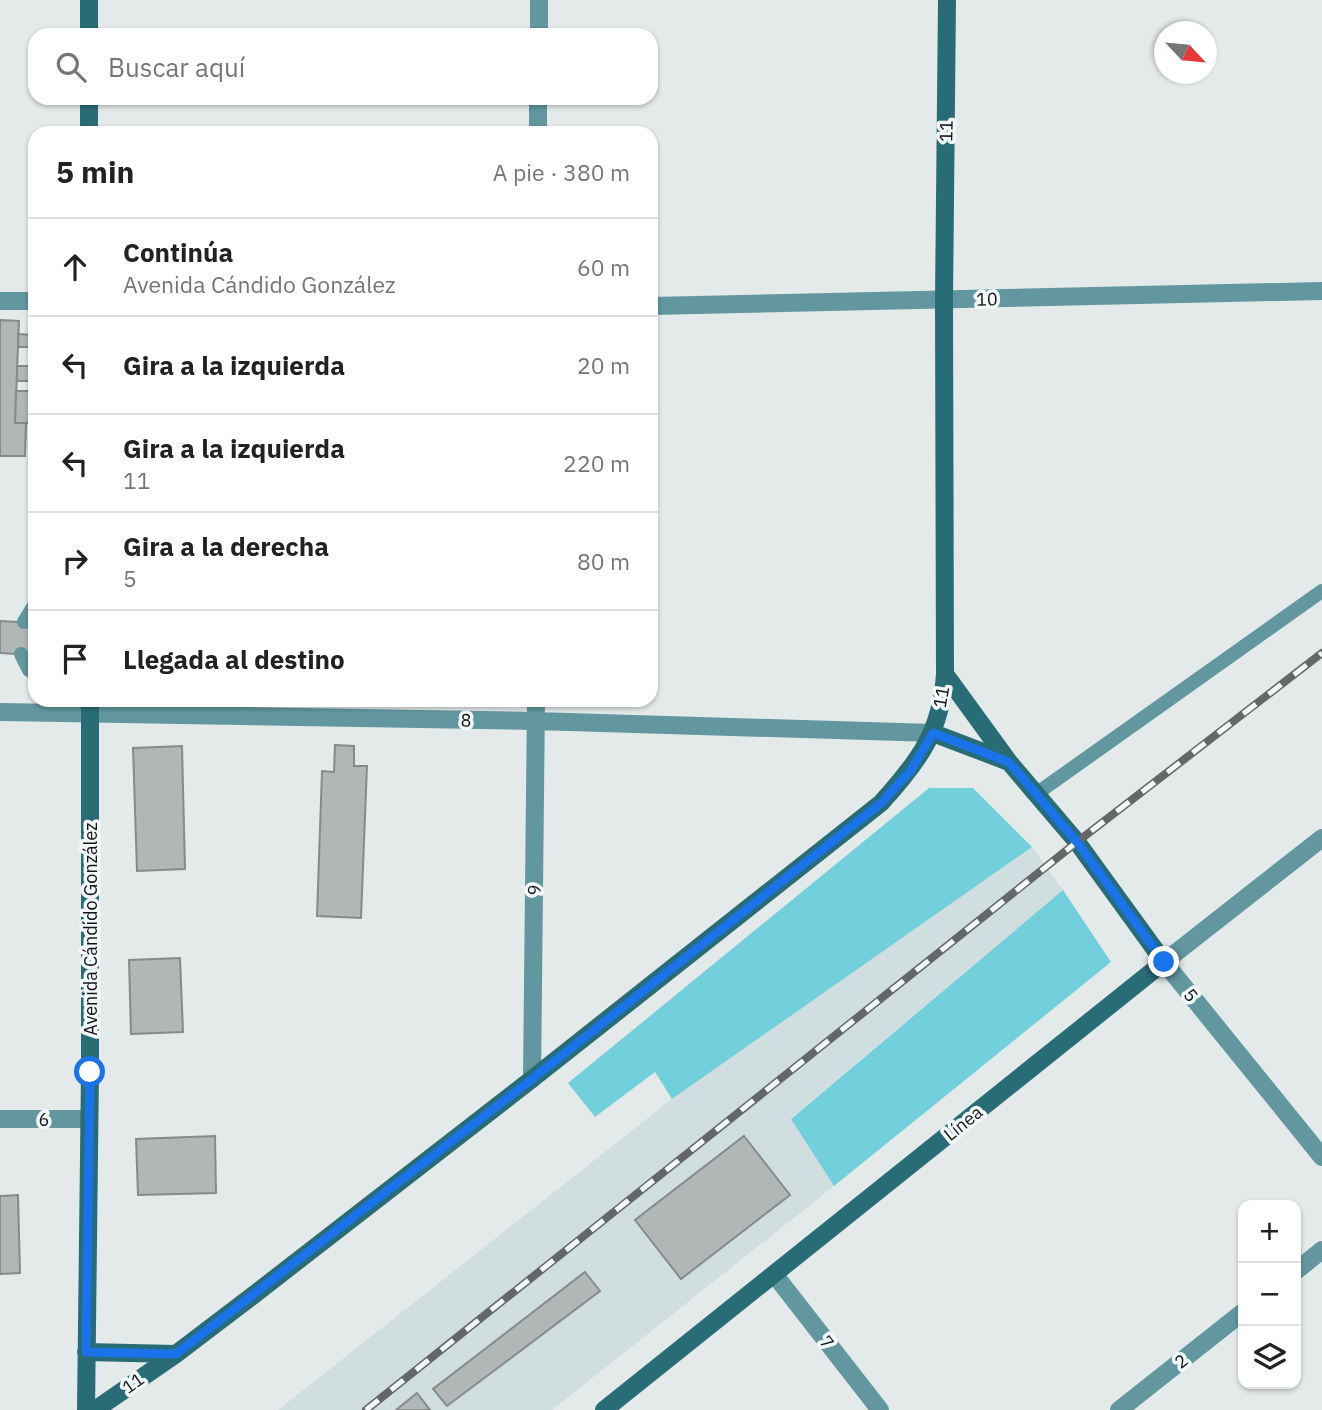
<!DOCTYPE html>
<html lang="es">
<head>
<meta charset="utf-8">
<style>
	body { margin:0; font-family:"IBM Plex Sans",sans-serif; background:#f2f2f2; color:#222 }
	.controls { position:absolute; right:21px; bottom:21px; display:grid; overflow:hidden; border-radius:14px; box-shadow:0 2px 5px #0004 }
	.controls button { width:63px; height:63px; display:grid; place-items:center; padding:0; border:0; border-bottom:2px solid #e0e0e0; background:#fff; color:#222; font:35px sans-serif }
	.compass { position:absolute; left:1154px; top:21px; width:63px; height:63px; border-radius:50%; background:#fff; box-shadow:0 2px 5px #0004; rotate:116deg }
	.stop { position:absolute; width:21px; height:21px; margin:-16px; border:5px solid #1a73e8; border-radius:50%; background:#fff }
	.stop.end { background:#1a73e8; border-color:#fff; box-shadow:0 2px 7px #0008 }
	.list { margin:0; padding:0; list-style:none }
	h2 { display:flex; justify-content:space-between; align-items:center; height:91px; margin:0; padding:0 28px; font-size:30px }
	h2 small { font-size:23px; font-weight:400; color:#767676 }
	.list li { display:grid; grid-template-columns:46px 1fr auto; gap:21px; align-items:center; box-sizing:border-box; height:98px; padding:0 28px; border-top:2px solid #e0e0e0 }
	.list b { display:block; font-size:26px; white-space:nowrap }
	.list p { margin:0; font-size:23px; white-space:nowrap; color:#767676 }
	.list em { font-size:23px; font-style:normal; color:#767676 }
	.icon { flex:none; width:38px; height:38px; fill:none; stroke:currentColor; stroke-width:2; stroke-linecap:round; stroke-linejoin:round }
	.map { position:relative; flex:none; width:1322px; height:1410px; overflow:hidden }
	.search { position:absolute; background:#fff; box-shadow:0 2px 5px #0004; left:28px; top:28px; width:630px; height:77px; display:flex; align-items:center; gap:18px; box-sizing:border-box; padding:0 24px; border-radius:21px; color:#767676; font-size:26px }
	.panel { position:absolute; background:#fff; box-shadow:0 2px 5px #0004; left:28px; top:126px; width:630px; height:581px; border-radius:21px }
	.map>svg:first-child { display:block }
</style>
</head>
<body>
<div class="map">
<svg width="1322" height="1410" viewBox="0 0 1322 1410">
	<rect width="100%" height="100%" fill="#e4eaea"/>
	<!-- built -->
	<path fill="#d0dee0" d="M1032,847l31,43 -272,228 43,68 -282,224h-274l394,-311z"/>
	<!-- green -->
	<path fill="#72cfdc" d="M929,788h44l59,59 -360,252 -17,-27 -60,45 -27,-34z
		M1063,890l48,72 -277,224 -43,-67z"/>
	<!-- building -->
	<path fill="#b1b6b7" stroke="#858a8a" stroke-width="2" d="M0,320l19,1 -4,102h11l-1,33h-25z
		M18,334l17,1v12h-17z
		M17,366h18v15h-18z
		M16,391h19v32h-20z
		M0,621l35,2v32l-35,-2z
		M335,745l19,1v20h13l-6,152 -44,-2 5,-145 12,1z
		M182,746l3,123 -48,2 -4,-123z
		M180,958l3,74 -52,2 -2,-74z
		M215,1136l1,57 -78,2 -2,-56z
		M744,1136l46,59 -109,84 -46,-59z
		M18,1195l2,78 -20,1v-78z
		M585,1272l15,19 -153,115 -14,-17z
		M417,1393l13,17h-34z"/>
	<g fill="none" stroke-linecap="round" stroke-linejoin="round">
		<!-- lane -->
		<path stroke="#62979f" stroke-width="14" d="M24,622l11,-18
			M21,654l8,16 6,4
			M1036,794l286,-203"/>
		<!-- street -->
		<path stroke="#62979f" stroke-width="18" d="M539,35v-35
			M538,133v-35
			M0,301h35
			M651,306l671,-15
			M0,712l536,9 397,12
			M1322,838l-158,124 158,195
			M532,1079l4,-379
			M0,1119h88
			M1296,1271l26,-21
			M774,1274l106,136
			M1119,1410l124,-98"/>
		<!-- secondary -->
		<path stroke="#286c76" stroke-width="18" d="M89,35v-35
			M89,133v-35
			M945,674l64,88
			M86,1352l90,2
			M86,1410l4,-338v-372
			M95,1410l81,-56 75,-57 281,-218 349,-276c38,-42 60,-71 64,-129l-1,-374 3,-300
			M604,1410l560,-448 -87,-120 -68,-80 -76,-29"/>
		<defs>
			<path id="rail" d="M366,1410l711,-568 245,-189"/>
		</defs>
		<!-- rail casing -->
		<use href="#rail" stroke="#646768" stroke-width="8"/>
		<!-- rail -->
		<use href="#rail" stroke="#f2f7f8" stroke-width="5" stroke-dasharray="16" stroke-linecap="butt"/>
	</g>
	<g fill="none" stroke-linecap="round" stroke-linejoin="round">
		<!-- route -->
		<path stroke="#1a73e8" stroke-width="9" d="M90,1072l-4,280 90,2 356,-275 349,-276 30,-33 22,-37 76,29 68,80 87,120"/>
	</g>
	<g text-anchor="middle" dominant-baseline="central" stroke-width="7" stroke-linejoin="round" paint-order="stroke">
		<!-- street labels -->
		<g font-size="18" fill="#131516" stroke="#f2f7f8">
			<text transform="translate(946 131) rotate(-89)">11</text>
			<text transform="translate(987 299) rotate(-1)">10</text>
			<text transform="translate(941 697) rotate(-80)">11</text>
			<text transform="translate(466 720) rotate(1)">8</text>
			<text transform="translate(534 890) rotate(-89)">9</text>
			<text transform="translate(90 929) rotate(-90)">Avenida Cándido González</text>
			<text transform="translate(1191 995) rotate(51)">5</text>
			<text x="44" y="1119">6</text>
			<text transform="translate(963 1123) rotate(-39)">Línea</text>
			<text transform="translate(827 1342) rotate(52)">7</text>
			<text transform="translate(1181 1361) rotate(-38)">2</text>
			<text transform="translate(133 1383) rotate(-35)">11</text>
		</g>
	</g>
</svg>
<div class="controls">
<button>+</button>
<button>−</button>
<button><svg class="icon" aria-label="layers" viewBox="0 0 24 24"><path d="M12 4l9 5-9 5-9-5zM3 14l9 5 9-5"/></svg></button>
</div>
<svg class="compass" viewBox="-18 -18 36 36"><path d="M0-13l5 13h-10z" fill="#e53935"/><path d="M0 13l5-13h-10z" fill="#767676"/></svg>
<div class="stop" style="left:90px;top:1072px"></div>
<div class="stop end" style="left:1164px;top:962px"></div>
<div class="search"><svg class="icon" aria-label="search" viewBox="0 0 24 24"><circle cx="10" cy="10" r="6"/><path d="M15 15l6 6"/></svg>Buscar aquí</div>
<section class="panel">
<h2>5 min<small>A pie · 380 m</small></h2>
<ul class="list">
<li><svg class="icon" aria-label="ahead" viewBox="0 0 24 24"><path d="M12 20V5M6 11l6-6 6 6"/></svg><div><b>Continúa</b><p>Avenida Cándido González</p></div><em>60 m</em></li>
<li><svg class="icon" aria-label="left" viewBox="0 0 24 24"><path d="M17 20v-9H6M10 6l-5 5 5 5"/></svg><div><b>Gira a la izquierda</b></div><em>20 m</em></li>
<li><svg class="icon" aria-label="left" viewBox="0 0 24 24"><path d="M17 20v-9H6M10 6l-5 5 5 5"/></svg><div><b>Gira a la izquierda</b><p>11</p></div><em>220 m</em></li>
<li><svg class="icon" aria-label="right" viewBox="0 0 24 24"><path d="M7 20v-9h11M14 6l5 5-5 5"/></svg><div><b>Gira a la derecha</b><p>5</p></div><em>80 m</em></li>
<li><svg class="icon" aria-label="arrive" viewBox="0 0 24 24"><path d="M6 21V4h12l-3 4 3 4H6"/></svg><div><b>Llegada al destino</b></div></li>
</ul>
</section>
</div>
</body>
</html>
